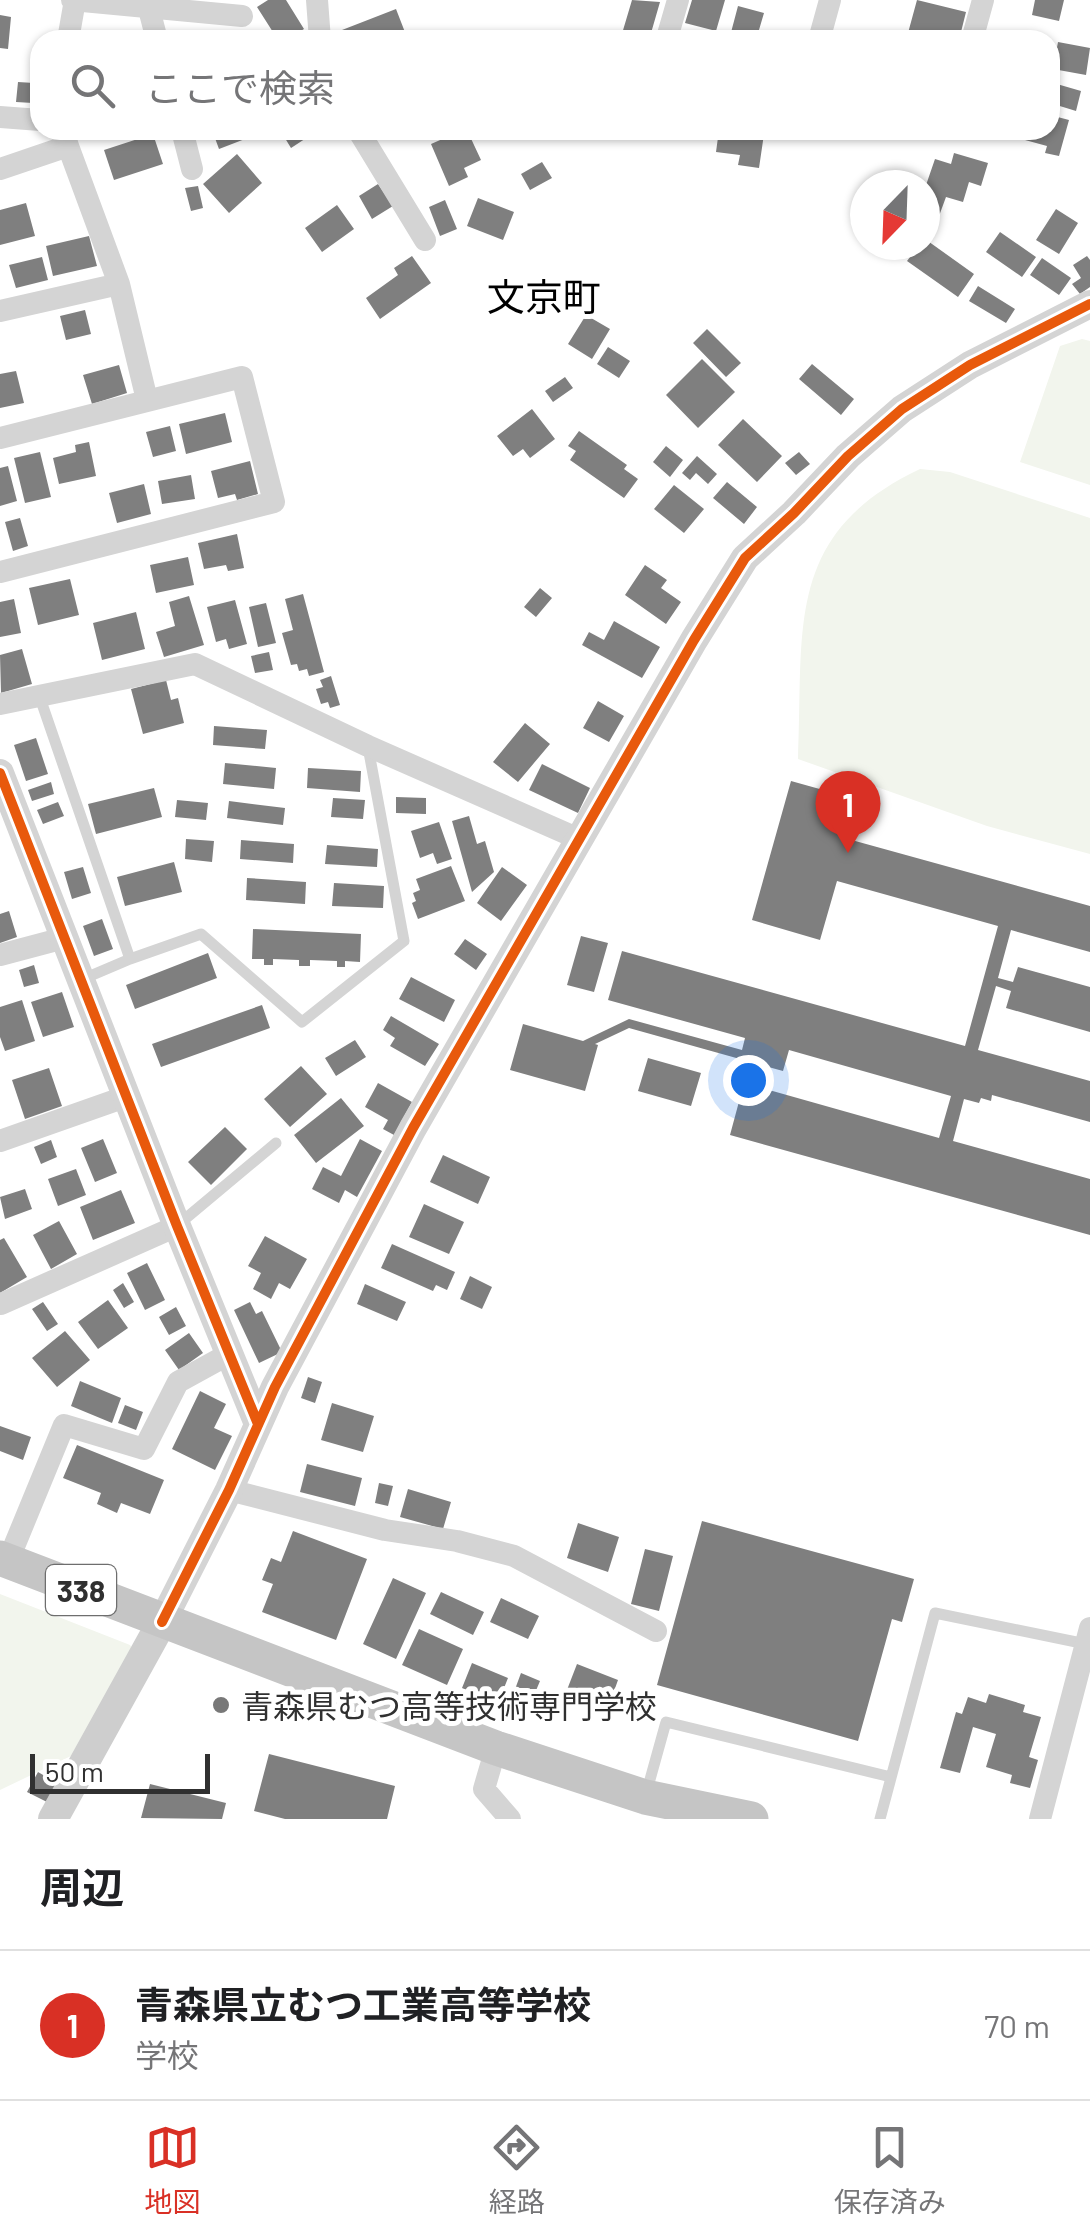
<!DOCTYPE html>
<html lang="ja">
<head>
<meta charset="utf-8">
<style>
	body { margin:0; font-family:Barlow,"Noto Sans JP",sans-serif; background:#f6f6f6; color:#202124 }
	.compass { position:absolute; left:850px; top:170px; width:90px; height:90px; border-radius:50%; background:#fff; box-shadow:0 2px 8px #0004; rotate:203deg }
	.scale { position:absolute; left:30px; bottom:25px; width:180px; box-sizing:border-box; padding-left:10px; border:5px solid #303030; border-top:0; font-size:28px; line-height:35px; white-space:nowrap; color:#303030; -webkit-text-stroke:8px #fff; paint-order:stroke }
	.you { position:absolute; left:748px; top:1080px; width:35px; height:35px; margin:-25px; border:8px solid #fff; border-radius:50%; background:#1a73e8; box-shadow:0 0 0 15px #1a73e833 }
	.badge { display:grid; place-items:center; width:65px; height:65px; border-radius:50%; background:#d93025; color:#fff; font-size:32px; font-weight:700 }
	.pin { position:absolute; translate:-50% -82px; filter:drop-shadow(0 2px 5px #0008) }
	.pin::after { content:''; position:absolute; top:52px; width:35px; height:30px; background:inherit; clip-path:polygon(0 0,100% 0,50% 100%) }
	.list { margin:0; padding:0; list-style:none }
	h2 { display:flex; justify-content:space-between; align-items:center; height:130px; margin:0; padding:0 40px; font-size:42px }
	h2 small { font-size:32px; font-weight:400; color:#757577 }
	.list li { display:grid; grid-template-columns:65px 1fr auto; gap:30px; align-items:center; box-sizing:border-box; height:150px; padding:0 40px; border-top:2px solid #e0e0e0 }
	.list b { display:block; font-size:38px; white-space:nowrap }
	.list p { margin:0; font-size:32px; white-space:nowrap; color:#757577 }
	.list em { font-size:32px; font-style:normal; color:#757577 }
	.icon { flex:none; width:55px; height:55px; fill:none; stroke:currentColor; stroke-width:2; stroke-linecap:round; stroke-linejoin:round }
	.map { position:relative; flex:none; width:1090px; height:1819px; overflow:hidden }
	.search { position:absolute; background:#fff; box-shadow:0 2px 8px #0004; left:30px; right:30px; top:30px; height:110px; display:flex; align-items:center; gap:25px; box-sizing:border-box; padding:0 35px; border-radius:30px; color:#757577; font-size:38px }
	.sheet { height:280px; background:#fff }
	nav { display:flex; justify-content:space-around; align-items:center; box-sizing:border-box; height:140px; border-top:2px solid #e0e0e0; background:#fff; font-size:28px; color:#757577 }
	nav a { display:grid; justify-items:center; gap:5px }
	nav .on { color:#d93025 }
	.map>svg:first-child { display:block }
</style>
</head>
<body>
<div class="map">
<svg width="1090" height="1819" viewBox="0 0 1090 1819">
	<rect width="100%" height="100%" fill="#fff"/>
	<!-- green -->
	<path fill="#f2f5ed" d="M1082,339l8,2v144l-70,-23 40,-116z
		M920,469l30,3 140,46v336l-103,-28 -189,-67c6,-130 -15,-225 122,-290z
		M0,1594l130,51 7,10 -66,101 -71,34z"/>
	<!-- building -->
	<path fill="#7f7f7f" d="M268,0h18l18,29 -18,11h-8l-21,-33z
		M632,0l28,2 -11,38 -28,-3z
		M692,0h33l-9,31 -31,-8z
		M917,0l49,12 -7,28h-27l-24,-7z
		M1035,0h29l-5,21 -27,-6z
		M738,6l26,7 -8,27h-27z
		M396,9l12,31h-62l-4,-10z
		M0,15l11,2 -3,32 -8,-1z
		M1058,42l32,6 -4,27 -33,-6z
		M18,82l16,1 -1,20 -17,-1z
		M1050,82l31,9 -5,20 -26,-8z
		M1050,115l19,5 -10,36 -14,-3 2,-7 -22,-6 3,-10h22z
		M212,130h44l2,4 -39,15z
		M280,130h32l2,3 -23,15z
		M463,130h4l14,30 -17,8 4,9 -19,9 -18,-42z
		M719,130l45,4 -5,34 -21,-3 2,-10 -24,-3z
		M153,134l10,30 -49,16 -10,-30z
		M954,153l34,10 -7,23 -12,-4 -6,20 -17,-5 -7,19 -14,-4 7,-21 -7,-3 10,-29 16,5z
		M237,154l25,29 -33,30 -26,-29z
		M542,162l10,16 -22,12 -9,-16z
		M378,184l15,22 -21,13 -13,-23z
		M198,186l5,22 -12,3 -6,-23z
		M478,198l36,14 -11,28 -36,-14z
		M445,200l12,29 -17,7 -11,-29z
		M26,203l9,33 -35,9v-35z
		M337,205l17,24 -32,23 -17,-24z
		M1056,209l22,14 -19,31 -23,-14z
		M1000,232l36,25 -14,20 -36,-25z
		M89,236l8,30 -44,10 -7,-30z
		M925,239l49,35 -16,23 -51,-36 12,-16h6z
		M412,256l19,27 -51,36 -14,-21 32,-23 -4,-7z
		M1087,256l3,4v27l-10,7 -8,-10 9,-6 -8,-13z
		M42,257l6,23 -32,8 -7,-23z
		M1042,258l29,20 -12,17 -29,-20z
		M978,286l37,23 -9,14 -37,-22z
		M85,310l6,24 -25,6 -6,-24z
		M586,315l24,14 -18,30 -24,-15z
		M707,329l34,34 -15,14 -33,-34z
		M608,347l22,14 -11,17 -22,-14z
		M702,359l33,33 -37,36 -32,-33z
		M812,364l42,35 -13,16 -42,-36z
		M119,365l8,28 -35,11 -9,-29z
		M16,371l8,32 -24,5v-34z
		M565,377l8,11 -20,14 -8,-11z
		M532,409l23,30 -25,19 -7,-9 -10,7 -16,-20z
		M225,413l7,29 -46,12 -7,-30z
		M743,419l39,37 -25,26 -39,-37z
		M170,426l6,25 -23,6 -7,-25z
		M579,431l48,34 -3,4 14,10 -14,19 -54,-38 6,-9 -8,-5z
		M89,442l7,34 -37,8 -6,-26 23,-6 -1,-7z
		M666,446l17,14 -13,17 -17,-15z
		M40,452l11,45 -26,6 -11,-45z
		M799,452l11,12 -14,11 -11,-12z
		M697,456l20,18 -9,10 -12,-11 -6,7 -8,-7z
		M250,461l8,33 -21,6 -2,-6 -17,4 -7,-27z
		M8,466l9,35 -17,5v-38z
		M191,475l4,24 -33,5 -4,-23z
		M727,482l30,25 -13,17 -31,-26z
		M144,484l7,30 -34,9 -8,-30z
		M674,485l30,24 -20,24 -30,-24z
		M20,518l8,28 -15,5 -8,-29z
		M237,534l7,34 -16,3 -2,-6 -22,4 -6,-26z
		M188,557l6,28 -38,8 -6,-28z
		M645,565l22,15 -6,8 20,14 -15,22 -41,-29z
		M70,579l9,36 -41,10 -9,-37z
		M540,588l12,10 -16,19 -12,-10z
		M303,594l21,78 -15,4 -2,-7 -8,2 -2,-7 -6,1 -9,-32 11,-3 -8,-31z
		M189,596l15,49 -40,12 -8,-25 19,-6 -6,-24z
		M14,599l7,34 -21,4v-35z
		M235,600l12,44 -18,5 -3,-10 -10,3 -9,-35z
		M266,603l10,40 -18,4 -9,-40z
		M136,612l9,37 -43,11 -9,-37z
		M614,621l46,26 -18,31 -60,-33 7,-13 15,8z
		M22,649l10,35 -31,9 -1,-38z
		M269,652l4,18 -18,3 -4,-17z
		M331,676l9,29 -10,3 -2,-6 -7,2 -5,-15 7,-2 -3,-7z
		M166,680l5,20 7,-2 6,25 -41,11 -12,-45z
		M598,701l26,15 -15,26 -26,-14z
		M525,723l25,21 -32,38 -25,-20z
		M214,726l53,4 -2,19 -52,-4z
		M36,738l12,36 -22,7 -12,-36z
		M225,763l51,5 -2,21 -51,-5z
		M542,764l48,24 -12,25 -49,-23z
		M308,768l53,3 -1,21 -53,-4z
		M791,781l68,19 -11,39 242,67v46l-79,-22 -13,48 15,4 5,-15 72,20v45l-84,-24 5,-17 -15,-5 -18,64 112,31v41l-98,-27 -1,6 -10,-3 -2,5 -15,-4 -11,42 137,38v56l-360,-100 14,-52 195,55 12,-42 -162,-46 -6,21 -154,-43 -34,16 3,1 -13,46 -75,-21 13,-46 60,17 46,-22 113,31 3,-12 -137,-38 14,-49 343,95 33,-120 -161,-45 -17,59 -68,-20z
		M51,782l3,12 -22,7 -4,-11z
		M154,788l8,29 -66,17 -8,-30z
		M396,797l30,1v16l-30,-1z
		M333,798l32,2 -2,19 -32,-2z
		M177,800l31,3 -2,17 -31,-3z
		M229,801l56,7 -2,17 -56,-7z
		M58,802l6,14 -21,8 -6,-14z
		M469,816l8,28 8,-3 9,31 -22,20 -20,-71z
		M439,822l13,37 -15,5 -4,-11 -13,5 -9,-27z
		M186,839l28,2 -2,21 -27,-3z
		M241,840l53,4 -1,19 -53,-4z
		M327,845l51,4 -1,18 -52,-3z
		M174,862l8,30 -57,14 -8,-29z
		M451,866l14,35 -47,18 -6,-16 4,-2 -3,-8 7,-3 -4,-11z
		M83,867l8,26 -19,6 -8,-27z
		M502,867l25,18 -26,36 -24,-18z
		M247,878l59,4 -1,22 -59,-4z
		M334,883l50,3 -1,22 -51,-2z
		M9,911l8,26 -17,6v-29z
		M102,919l11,30 -19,7 -11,-30z
		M253,929l108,5 -1,28 -15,-1v6h-8v-6l-27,-1v6h-11v-6l-26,-1v6h-9v-6h-12z
		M581,936l27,7 -14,49 -27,-7z
		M465,939l22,15 -11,16 -22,-16z
		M208,953l9,25 -82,31 -9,-24z
		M34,965l5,18 -15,4 -5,-17z
		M411,977l44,23 -11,22 -45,-23z
		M62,992l12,35 -31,10 -12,-35z
		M22,1000l13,41 -30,10 -5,-14v-30z
		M262,1005l8,23 -109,39 -9,-23z
		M391,1016l48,28 -14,22 -35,-20 5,-8 -12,-8z
		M355,1040l11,17 -30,19 -11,-18z
		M648,1058l53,15 -10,33 -53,-15z
		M301,1066l26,28 -37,33 -26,-28z
		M49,1068l13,38 -37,13 -13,-39z
		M378,1083l34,19 -18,33 -11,-6 5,-9 -23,-13z
		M341,1098l23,28 -48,37 -22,-28z
		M225,1127l22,22 -36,36 -23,-23z
		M103,1139l14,34 -22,9 -14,-34z
		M360,1139l22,12 -25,46 -12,-7 -6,13 -27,-14 11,-22 18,9z
		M51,1140l6,17 -16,7 -7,-17z
		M443,1155l47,22 -12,27 -48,-22z
		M76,1169l10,26 -28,11 -10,-27z
		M25,1189l7,20 -27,10 -5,-22z
		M121,1190l14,33 -42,17 -13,-33z
		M424,1204l40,18 -15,32 -40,-17z
		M59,1221l18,33 -26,15 -18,-34z
		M265,1236l42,23 -17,30 -11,-6 -8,16 -18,-10 8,-16 -13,-7z
		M4,1238l23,39 -27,16v-53z
		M392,1244l63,28 -8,18 -11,-5 -3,6 -52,-23z
		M147,1263l18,37 -20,10 -18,-37z
		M470,1276l22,11 -10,22 -22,-10z
		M123,1283l11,19 -10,6 -11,-18z
		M365,1284l41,18 -9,19 -40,-17z
		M108,1300l20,28 -30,21 -20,-27z
		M43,1302l15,22 -11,7 -15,-22z
		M250,1302l6,12 6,-3 20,41 -23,11 -25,-53z
		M176,1307l10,19 -17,9 -10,-18z
		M65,1331l25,29 -33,27 -25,-29z
		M189,1333l14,20 -24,17 -14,-20z
		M308,1377l14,5 -7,21 -14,-5z
		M80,1381l41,17 -9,25 -41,-17z
		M200,1391l26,13 -12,24 18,8 -17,34 -43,-21z
		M332,1403l42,13 -11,36 -42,-12z
		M125,1405l18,7 -7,18 -18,-7z
		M0,1426l31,11 -8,23 -23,-9z
		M77,1445l87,35 -14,34 -29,-11 -4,10 -20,-9 4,-11 -38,-15z
		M307,1464l55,14 -7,28 -55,-14z
		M379,1483l14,3 -5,20 -13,-3z
		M408,1489l43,13 -8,27 -43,-12z
		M702,1521l212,58 -12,43 -10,-3 -34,122 -201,-56z
		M578,1523l41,14 -11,35 -41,-14z
		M293,1531l74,28 -31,81 -74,-28 11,-28 -11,-4 9,-22 10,4z
		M645,1549l28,7 -14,55 -28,-7z
		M393,1578l33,15 -30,66 -33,-15z
		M441,1592l43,20 -11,23 -43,-21z
		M501,1598l38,18 -11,23 -38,-17z
		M419,1629l44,20 -16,36 -45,-20z
		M472,1663l36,15 -10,25 -36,-15z
		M577,1664l41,16 -11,31 -42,-16z
		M521,1673l19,8 -8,19 -18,-8z
		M989,1694l36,11 -2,7 18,5 -12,40 9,3 -8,28 -20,-5 2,-8 -26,-8 10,-33 -23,-7 -13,46 -20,-5 16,-56 6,2 6,-17 18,6z
		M269,1754l126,32 -8,33h-102l-31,-8z
		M38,1772l19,11 -10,19 -20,-10z
		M150,1784l76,19 -4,16 -81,-1z"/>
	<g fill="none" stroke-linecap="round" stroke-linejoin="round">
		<!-- service -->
		<path stroke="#d4d4d4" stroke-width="11" d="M39,695l91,264 71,-25 101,88 102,-81 -36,-194
			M83,979l47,-20
			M179,1224l97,-81
			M646,1794l20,-72 225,55
			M880,1819l55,-206 151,31"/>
		<!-- minor -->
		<path stroke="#d4d4d4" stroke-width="22" d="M72,0l170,16
			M317,0l3,40
			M149,9l8,31
			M667,38l11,-38
			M68,40l7,-40
			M819,40l11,-40
			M972,40l11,-40
			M0,117l40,3
			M182,130l10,39
			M358,130l67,110
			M68,146l51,138
			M0,169l68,-23 -5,-16
			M0,311l119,-27 28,116
			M0,438l242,-61 32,125 -274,70
			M0,704l195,-40 173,82 211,93
			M0,955l64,-17
			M0,1141l125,-44
			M1,1304l176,-78
			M229,1490l156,40 72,11 57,15 142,75
			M8,1561l56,-136 80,24 34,-67 51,-28
			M496,1748l-12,41 26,30
			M1040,1819l50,-191"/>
		<!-- tertiary -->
		<path stroke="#d4d4d4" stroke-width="28" d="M0,773l177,453 81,198
			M162,1622l67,-132 46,-103 138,-259 281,-488 51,-82 49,-45 54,-57 54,-47 68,-44 120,-61"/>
		<!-- secondary -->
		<path stroke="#cecece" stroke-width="30" d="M53,1819l109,-197"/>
		<!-- trunk -->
		<path stroke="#c5c5c5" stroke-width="35" d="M0,1558l496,190 149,49 106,22"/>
		<defs>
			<path id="cycleway" d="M0,773l177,453 81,198
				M162,1622l67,-132 46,-103 138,-259 281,-488 51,-82 49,-45 54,-57 54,-47 68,-44 120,-61"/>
		</defs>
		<!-- cycleway casing -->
		<use href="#cycleway" stroke="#fff" stroke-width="16"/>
		<!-- cycleway -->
		<use href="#cycleway" stroke="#e8590c" stroke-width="10"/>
	</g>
	<!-- markers -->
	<circle fill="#787878" stroke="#fff" stroke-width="4" cx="221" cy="1705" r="10"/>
	<g text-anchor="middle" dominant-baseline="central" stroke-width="10" stroke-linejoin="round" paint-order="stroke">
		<!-- shield labels -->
		<rect fill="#fff" stroke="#6e6e6e" stroke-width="2.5" x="46" y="1565" width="70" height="50" rx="8"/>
		<g font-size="30" font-weight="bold" fill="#303030">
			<text x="81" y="1590">338</text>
		</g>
		<!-- poi labels -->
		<g font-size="32" fill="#303030" stroke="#fff" text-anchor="start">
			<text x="241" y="1705">青森県むつ高等技術専門学校</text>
		</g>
		<!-- quarter labels -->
		<g font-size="38" fill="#000" stroke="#fff">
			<text x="544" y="296">文京町</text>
		</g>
	</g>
</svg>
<svg class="compass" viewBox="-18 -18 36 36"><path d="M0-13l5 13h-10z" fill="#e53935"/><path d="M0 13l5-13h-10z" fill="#757577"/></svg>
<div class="scale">50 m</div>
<div class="you"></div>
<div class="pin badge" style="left:848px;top:853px">1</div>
<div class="search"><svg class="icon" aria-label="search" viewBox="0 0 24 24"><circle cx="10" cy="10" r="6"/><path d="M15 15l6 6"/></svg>ここで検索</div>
</div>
<section class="sheet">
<h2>周辺<small></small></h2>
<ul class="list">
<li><span class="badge">1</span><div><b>青森県立むつ工業高等学校</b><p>学校</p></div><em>70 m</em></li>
</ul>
</section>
<nav>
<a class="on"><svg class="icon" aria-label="map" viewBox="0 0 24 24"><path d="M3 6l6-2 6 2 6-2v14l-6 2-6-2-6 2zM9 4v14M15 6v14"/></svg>地図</a>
<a><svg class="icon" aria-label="directions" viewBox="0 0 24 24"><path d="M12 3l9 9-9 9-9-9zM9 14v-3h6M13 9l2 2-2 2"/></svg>経路</a>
<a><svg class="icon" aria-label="saved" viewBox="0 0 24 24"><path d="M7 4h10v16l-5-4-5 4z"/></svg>保存済み</a>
</nav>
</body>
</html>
